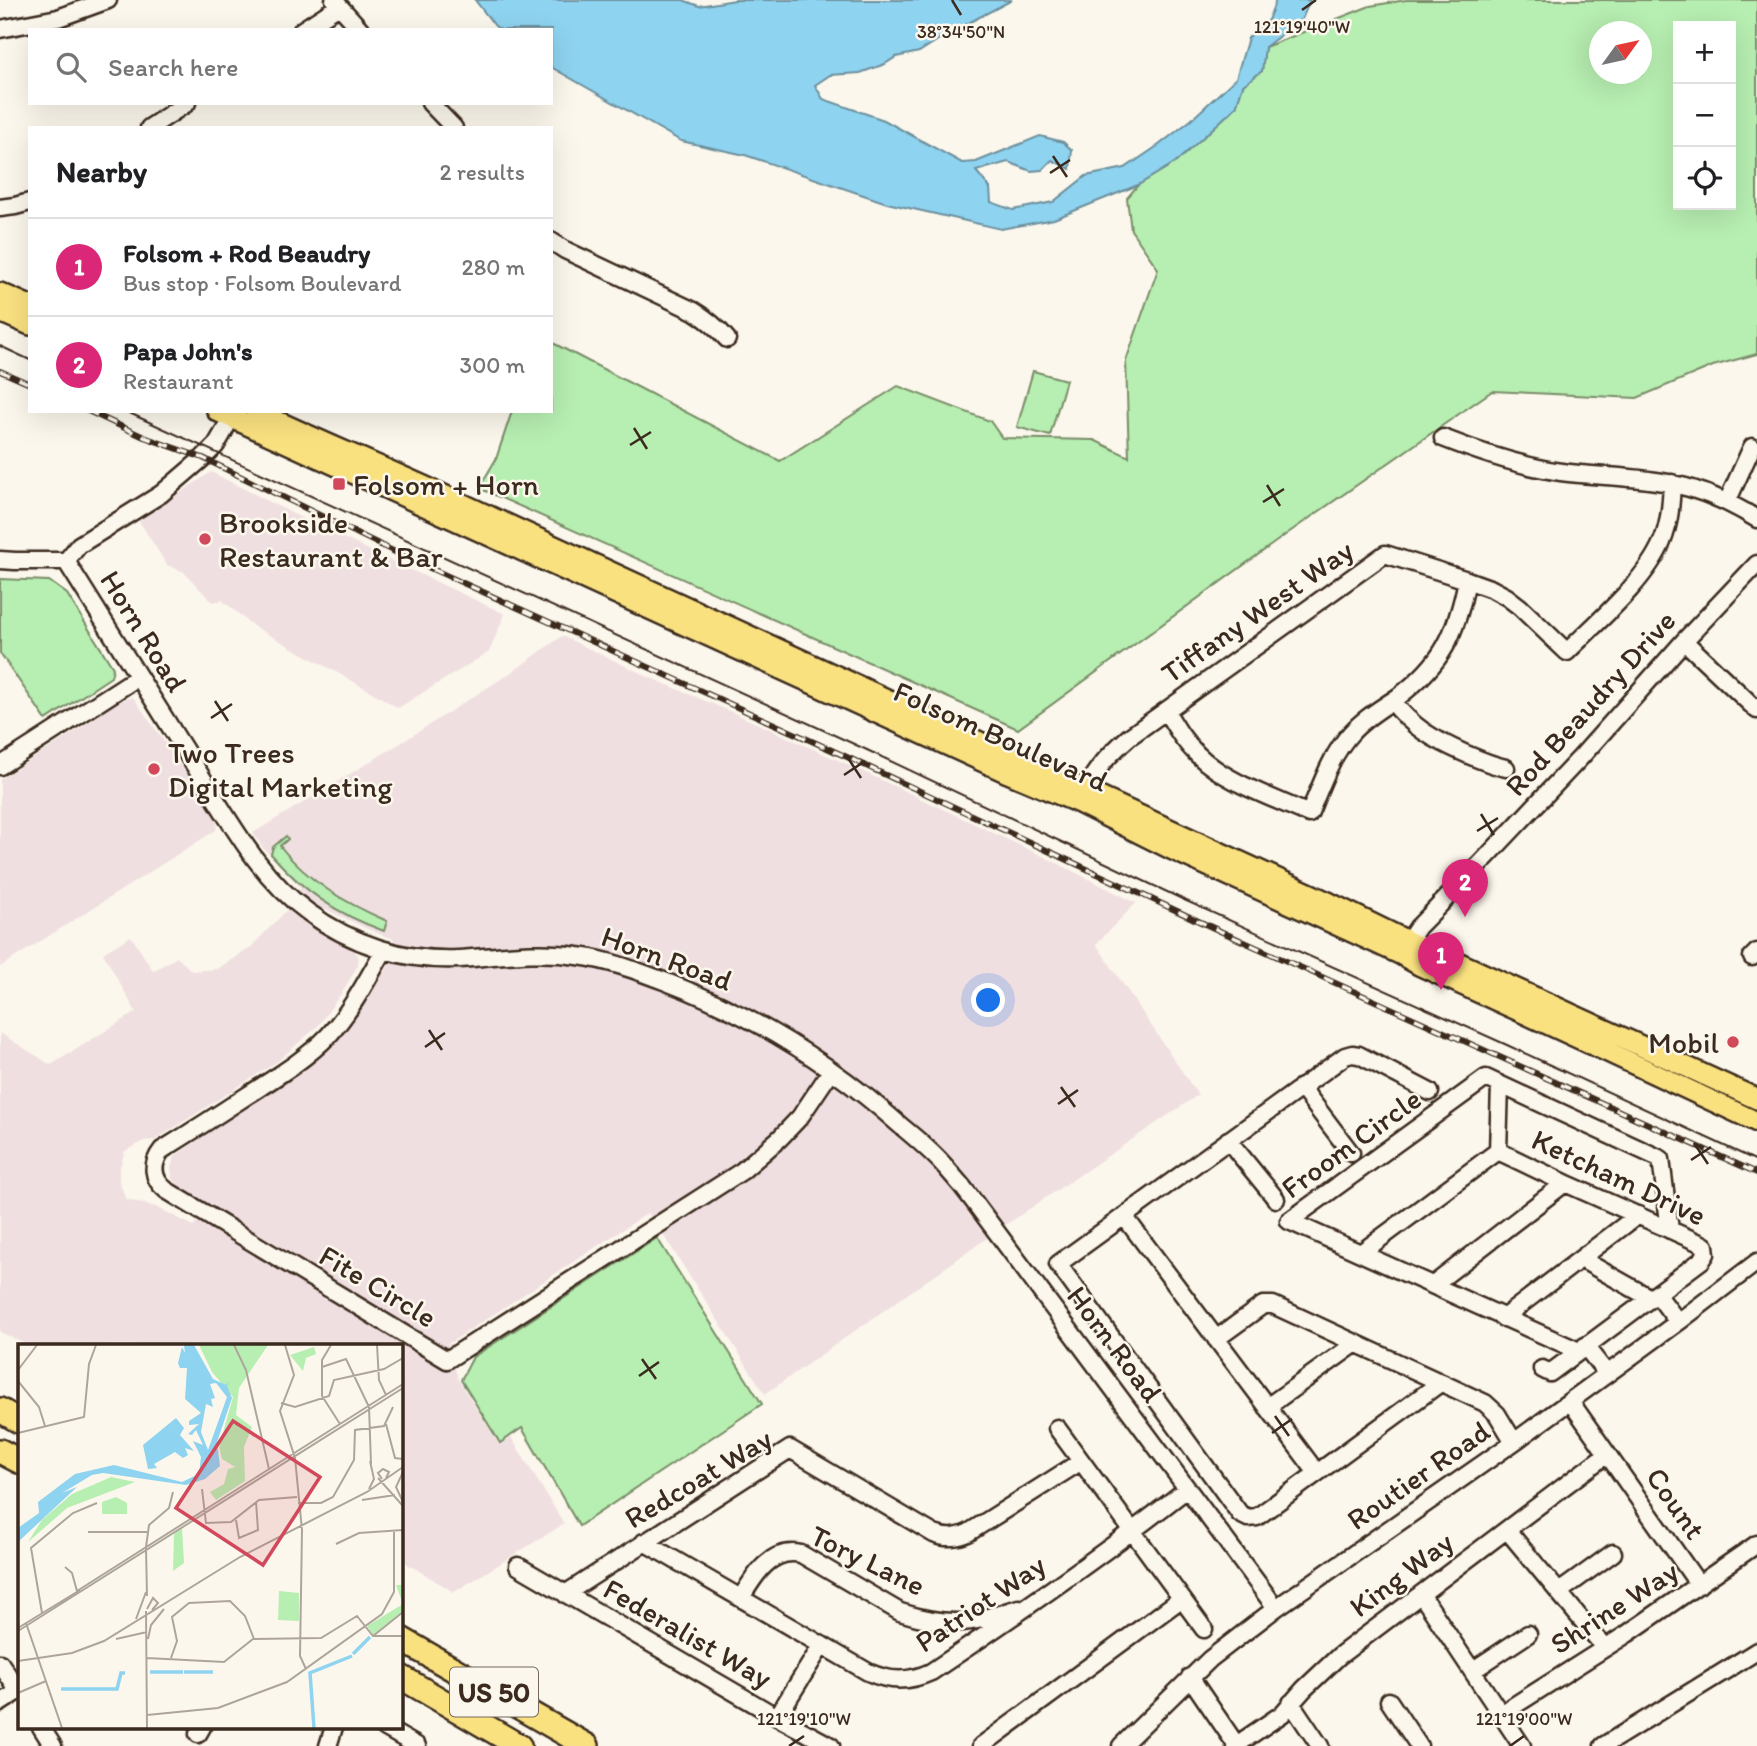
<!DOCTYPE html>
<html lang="en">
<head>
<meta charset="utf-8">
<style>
	body { margin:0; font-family:Itim,sans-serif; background:#f6f6f6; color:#202124 }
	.controls { position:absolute; right:21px; top:21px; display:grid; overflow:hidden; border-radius:0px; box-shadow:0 7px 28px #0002 }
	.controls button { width:63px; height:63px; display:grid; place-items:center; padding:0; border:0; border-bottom:2px solid #e0e0e0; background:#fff; color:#202124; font:35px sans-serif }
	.compass { position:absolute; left:1589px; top:21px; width:63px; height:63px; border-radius:50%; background:#fff; box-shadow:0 7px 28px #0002; rotate:57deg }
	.you { position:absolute; left:989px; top:1001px; width:24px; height:24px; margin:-18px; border:5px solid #fff; border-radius:50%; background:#1a73e8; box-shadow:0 0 0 10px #1a73e833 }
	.badge { display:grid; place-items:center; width:46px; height:46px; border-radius:50%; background:#db2777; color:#fff; font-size:23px; font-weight:700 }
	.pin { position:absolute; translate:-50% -58px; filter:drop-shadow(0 2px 4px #0008) }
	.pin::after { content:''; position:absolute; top:37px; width:24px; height:21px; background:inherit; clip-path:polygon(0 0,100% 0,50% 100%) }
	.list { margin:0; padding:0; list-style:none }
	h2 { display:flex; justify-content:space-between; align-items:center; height:91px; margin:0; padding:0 28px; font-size:30px }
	h2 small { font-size:23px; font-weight:400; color:#757577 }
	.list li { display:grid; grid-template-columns:46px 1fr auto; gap:21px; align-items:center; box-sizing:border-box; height:98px; padding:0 28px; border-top:2px solid #e0e0e0 }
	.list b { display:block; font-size:26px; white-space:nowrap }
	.list p { margin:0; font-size:23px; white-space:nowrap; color:#757577 }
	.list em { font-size:23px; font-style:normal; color:#757577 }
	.icon { flex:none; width:38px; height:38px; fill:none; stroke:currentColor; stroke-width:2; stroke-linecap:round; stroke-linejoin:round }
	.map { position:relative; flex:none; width:1757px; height:1746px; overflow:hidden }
	.search { position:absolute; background:#fff; box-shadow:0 7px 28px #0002; left:28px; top:28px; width:525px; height:77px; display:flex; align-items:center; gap:18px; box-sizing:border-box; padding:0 24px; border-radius:0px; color:#757577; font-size:26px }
	.panel { position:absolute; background:#fff; box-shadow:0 7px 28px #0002; left:28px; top:126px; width:525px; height:287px; border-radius:0px }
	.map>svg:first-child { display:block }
</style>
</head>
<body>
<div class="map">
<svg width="1757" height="1746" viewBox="0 0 1757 1746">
	<rect width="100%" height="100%" fill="#fbf7ec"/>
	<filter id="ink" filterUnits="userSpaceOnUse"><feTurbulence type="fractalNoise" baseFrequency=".0143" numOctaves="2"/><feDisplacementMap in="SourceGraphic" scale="14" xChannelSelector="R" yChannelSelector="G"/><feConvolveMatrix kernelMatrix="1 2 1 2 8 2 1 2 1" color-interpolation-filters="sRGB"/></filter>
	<g filter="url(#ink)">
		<!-- built -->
		<path fill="#f0dfe1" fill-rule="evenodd" d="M211,472l96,49 198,93 -16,38 -91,56 -28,-17 -117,-65 -31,-26 -10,2 -28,-30 -17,-7 -28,-44z
			M562,636l87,41 85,36 156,71 161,76 85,43 -40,41 102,151 -188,127 -245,172 -101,-158 -16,-23 -200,131 10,35 41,65 12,-7 53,87 -110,68 -53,-32v-215h-374l-27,-13v-299l51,32 85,-53 -33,-59 28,-17 22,35 24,-14 15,14 25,-2 34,-22 36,-37 14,-22 -38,-40 -10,-15 143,-87 119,-76zM325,909l51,24 18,6 -5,26 -40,62 -38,36 -136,93 -4,11 1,12 13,12 22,13 -13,22 -38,-19 -30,-8 -7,-18v-10l6,-20 19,-10 11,-1 123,-79 40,-35 25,-35 15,-26 1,-8 -5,-7 -39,-21z
			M133,697l72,103 10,18 2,6 -1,6 -216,137v-188l73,-46 44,-31z"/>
		<!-- green -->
		<path fill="#b7eeb1" stroke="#798c68" stroke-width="2" fill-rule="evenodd" d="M1406,0h351v354l-44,12 -76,32 -145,-7 -204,142 -270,196 -539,-241 17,-29 16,-48h39v-69l229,119 118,-75 92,35 12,17 92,2 35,17 -3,-96 32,-92 -27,-39 -4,-32 11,-13 38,-23 60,-55 7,-22 19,-14 3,-24 105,-41zM1678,26h53v179h-53zM1600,32h42v42h-42z
			M1033,371l33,9 -16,56 -33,-9z
			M0,579l49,2 18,13 46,74 -2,9 -65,43 -46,-67z
			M286,836l2,3 -8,7c28,36 66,57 107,75l-3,10c-47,-17 -80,-39 -113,-77l2,-7z
			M657,1238l105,166 -183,122 -57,-98 -22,15 -39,-63 12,-23z"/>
		<!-- water -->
		<path fill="#8ed3f0" stroke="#6d8f9c" stroke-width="2" d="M475,0h208l16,6 36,-6h277l-63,33 -30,19 -23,5 -11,7 -25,9 -30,2 -15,10 8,14 61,21 78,43 14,-1 64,-26 23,6 9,8 -2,19 -18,-9 -10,10 -11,1 -23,-9 -32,9 14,17 1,14 22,8 40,-8 33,-26 39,-8 34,-23 32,-25 45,-42 12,-40 20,-18 8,-20h34l-8,19 -37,28 -3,24 -19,14 -7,22 -60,55 -38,23 -84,34 -53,10 -114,-26 -142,-48 -64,-14 -130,-74v-37h-50l-6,-4z"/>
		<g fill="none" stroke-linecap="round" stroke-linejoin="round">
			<defs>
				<path id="minor" d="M334,0l27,30
					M0,29l58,-11 50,-18
					M302,30l37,-24
					M430,103l24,25
					M149,128l38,-25
					M0,208l15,-2 15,-4
					M551,241l14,9 129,61c13,8 23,16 33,28
					M234,411l-11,22 -7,12 -13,13 -42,36 -82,51 -13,16c43,69 86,138 130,207 33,51 62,108 112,144 43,32 98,50 151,47 40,-3 79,-9 119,-3 32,4 62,16 91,27 86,33 164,82 232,143 17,14 34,28 48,45 9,10 18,21 26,32l301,405
					M1443,438c38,15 77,28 118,34 37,5 76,4 112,12 30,6 58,19 84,35
					M1727,502l25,-55
					M0,560l15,1h51
					M1684,641l73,69
					M1392,701c21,27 41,38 72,52 14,6 27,12 42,15
					M1166,711c9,15 18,31 32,44 27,27 76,43 111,59 12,-28 22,-59 42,-81 13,-15 31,-25 47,-36 45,-34 58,-62 69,-117
					M0,766l138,-89
					M1080,801c12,-28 26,-44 49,-64l256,-183 82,26 25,9 15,8 13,10 47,45c31,-31 78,-70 95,-110 8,-19 9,-39 10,-59
					M384,950c-17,30 -32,59 -55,85 -24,25 -53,42 -81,60 -29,19 -57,37 -86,55 -11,14 -10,29 4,40l281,170 295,-189 38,-33 20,-21 31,-46
					M1402,951l16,-24 62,-63 101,-107 103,-116 73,-77
					M1752,957l5,-5
					M1500,1085l-2,66 67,32 137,61 3,2 1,8 -4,6 -152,113 -8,-4
					M1301,1087l50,66
					M1430,1092l-71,-37 -7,-1 -7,2 -287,208 182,250 8,4 9,-1 183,-134
					M1228,1140l48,59
					M1124,1216l193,257
					M1289,1221l197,-143 175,81 9,71
					M1289,1221l290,130
					M1362,1252l136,-101
					M1581,1259l69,39
					M1433,1285l132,-102
					M1657,1294l21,28
					M1503,1318l135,-103
					M1216,1339l47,-34h10l212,98 12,11 17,28
					M1585,1346l22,28
					M1570,1401l129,184
					M1267,1407l89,-64
					M1057,1428l147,201
					M1507,1530l98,118
					M644,1542l224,130c22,10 41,10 63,0 87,-58 173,-118 256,-183
					M518,1566l259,151 54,29
					M1559,1592l54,-39
					M565,1594l225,-145 144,85c12,5 22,4 34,-1l112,-71
					M1421,1594l101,152
					M741,1598c13,-22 30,-51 60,-44l99,58c19,6 40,11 60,10 19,0 40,-9 59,-14
					M0,1663l19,29
					M1472,1671l56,-37
					M1190,1677l47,69
					M1389,1701l30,45
					M0,1703l19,-12
					M1291,1703l29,43
					M1501,1714l126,-80 130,-90
					M777,1717l45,-72
					M41,1727l12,19
					M384,1727l33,19
					M198,1734l4,-7
					M328,1746l6,-19
					M981,1746l200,-147
					M1121,1746l89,-87 66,-51 238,-166 167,-122 76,-58
					M1235,1746l47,-32 22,-25 35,-33 268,-202
					M1603,1746l154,-95"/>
				<path id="major" d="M0,293l30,13
					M0,312l30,13
					M217,411l791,362 71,30 90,45 231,106 19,11 187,86 151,71
					M256,411c60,29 122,54 183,82l891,410 96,47 27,10 304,139"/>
				<path id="highway" d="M0,1410l19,11
					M0,1451l19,10
					M401,1639l186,107
					M401,1677l118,69"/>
			</defs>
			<!-- minor casing -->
			<use href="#minor" stroke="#3b2a1e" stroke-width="21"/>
			<!-- major casing -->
			<use href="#major" stroke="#3b2a1e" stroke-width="24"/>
			<!-- highway casing -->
			<use href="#highway" stroke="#3b2a1e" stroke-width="28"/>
			<!-- minor -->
			<use href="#minor" stroke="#fbf7ec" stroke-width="16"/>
			<!-- major -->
			<use href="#major" stroke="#fae180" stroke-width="19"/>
			<!-- highway -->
			<use href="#highway" stroke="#fae180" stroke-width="23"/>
			<!-- tram -->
			<path stroke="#3b2a1e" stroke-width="2" d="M0,346l30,14
				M125,411l742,339 315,149 325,146 250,116"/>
			<defs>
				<path id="rail" d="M0,371l30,13
					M88,411l56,26 59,21 194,95 450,204 373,174 537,242"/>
			</defs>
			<!-- rail casing -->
			<use href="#rail" stroke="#3b2a1e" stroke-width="6"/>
			<!-- rail -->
			<use href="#rail" stroke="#fbf7ec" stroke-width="3.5" stroke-dasharray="10" stroke-linecap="butt"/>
		</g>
	</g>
	<!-- ticks -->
	<path fill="none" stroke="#3b2a1e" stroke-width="2.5" d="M952,0l9,15M1302,10l14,-10M1053,156l14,21M1050,173l20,-13M634,428l13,21M630,445l21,-13M1267,485l13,21M1263,502l21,-13M215,701l13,20M211,718l21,-14M848,758l13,20M844,775l21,-14M1481,814l13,21M1477,831l21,-13M429,1030l13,20M425,1047l20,-14M1061,1087l14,20M1058,1104l20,-14M1694,1143l14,21M1691,1160l20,-13M642,1359l14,20M639,1376l20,-14M1275,1416l14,20M1272,1433l20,-14M789,1746l15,-10M1510,1746l14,-10"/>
	<!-- markers -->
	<g fill="#d1495b" stroke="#fbf7ec" stroke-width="2.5">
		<rect x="332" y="477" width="14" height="14" rx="3.5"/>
		<circle cx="205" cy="539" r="7"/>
		<circle cx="154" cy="769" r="7"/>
		<circle cx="1733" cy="1042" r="7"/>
	</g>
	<g text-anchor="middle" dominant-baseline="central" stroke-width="5" stroke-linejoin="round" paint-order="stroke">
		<!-- shield labels -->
		<rect fill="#fbf7ec" stroke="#75685c" stroke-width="2" x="450" y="1667.5" width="88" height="49" rx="5"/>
		<g font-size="28" font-weight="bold" fill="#3b2a1e">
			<text x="494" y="1692">US 50</text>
		</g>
		<!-- poi labels -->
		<g font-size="30" fill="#3b2a1e" stroke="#fbf7ec" text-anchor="start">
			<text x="353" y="484">Folsom + Horn</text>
			<text x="219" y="522">Brookside<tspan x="219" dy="34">Restaurant &amp; Bar</tspan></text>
			<text x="168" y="752">Two Trees<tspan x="168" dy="34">Digital Marketing</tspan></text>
			<text x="1719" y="1042" text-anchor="end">Mobil</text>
		</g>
		<!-- street labels -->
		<g font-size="30" fill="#3b2a1e" stroke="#fbf7ec">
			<text transform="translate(1257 611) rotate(-35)">Tiffany West Way</text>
			<text transform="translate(144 631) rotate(58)">Horn Road</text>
			<text transform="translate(1590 703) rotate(-48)">Rod Beaudry Drive</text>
			<text transform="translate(1001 736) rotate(24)">Folsom Boulevard</text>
			<text transform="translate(667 958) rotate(20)">Horn Road</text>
			<text transform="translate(1351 1143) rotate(-36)">Froom Circle</text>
			<text transform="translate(1619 1177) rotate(25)">Ketcham Drive</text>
			<text transform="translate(378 1286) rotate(31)">Fite Circle</text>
			<text transform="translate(1115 1344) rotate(53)">Horn Road</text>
			<text transform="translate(1418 1475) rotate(-35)">Routier Road</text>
			<text transform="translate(698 1478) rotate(-31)">Redcoat Way</text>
			<text transform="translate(1676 1503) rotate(55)">Count</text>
			<text transform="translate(868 1560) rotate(26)">Tory Lane</text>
			<text transform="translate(1401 1574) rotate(-37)">King Way</text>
			<text transform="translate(980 1603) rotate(-34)">Patriot Way</text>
			<text transform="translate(1614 1607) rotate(-33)">Shrine Way</text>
			<text transform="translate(688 1633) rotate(30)">Federalist Way</text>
		</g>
	</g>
	<!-- overview -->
	<g transform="translate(18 1344)">
		<rect width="385" height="385" fill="#fbf7ec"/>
		<path d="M181,1h69l-29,43 -3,27 16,12 -8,20 1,34 -29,19 -6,-8 14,-8 4,-15 7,-2 -13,-8 -3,-12 14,-50 -21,-25zM296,3l2,7 -10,4 -3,13 -13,-16zM93,133l24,5 -68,26 -39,34 14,-22 30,-26zM98,153l11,6v11h-25v-12zM164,184l2,35 -11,8 1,-37zM378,241h7v26l-30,24 -6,-9 36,-22zM261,247l20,2v28l-21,-1z" fill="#b7eeb1"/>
		<path d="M166,1h10l19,34 13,6 4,-4 -3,5 5,12 -15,44 3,24 -15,13 -19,6 -83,-12 -11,2 -30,18 15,-6 -59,55v-14l21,-15 -1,-11 37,-28 39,-9 68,17 17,-8 2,-17 -8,-16 10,4 -7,-15 -4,5 -4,-1 11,-10 -10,1v-4l12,-8 -16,-14 2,-31h-7l-2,-5 4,-16 3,6zM198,39l11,14 -19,53 -7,-18 5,-28 7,3 -2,-8 4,-1 -5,-14zM158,74l8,10 -4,7 14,16 -9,-3 3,7 -5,3 -8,-6 -21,12 3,4 -9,1 -5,-24z" fill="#8ed3f0" fill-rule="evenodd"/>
		<path fill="none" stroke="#8ed3f0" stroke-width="3.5" d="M335,310l17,-17M132,328h33M166,328h29M43,345h56l4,-16h4M296,384l-4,-55 42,-17"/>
		<path fill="none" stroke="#aea59a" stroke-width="2" d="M216,1l12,25 23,99M267,1l9,30 -14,36 15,47 7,72 -2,126 6,13M313,1l-9,15v36l18,28M359,1l2,35 7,15M304,23l24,-8 23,48M0,26l19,-25M0,37l21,26 6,19M263,59l14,4 34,-11 5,-16 50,-11 19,-11M351,63l2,57M368,80l9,34 8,1M0,89l66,-16 5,-53 7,-19M385,128l-7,15 7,15M360,134l25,28M364,135l-4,-6 5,-4 6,3 -3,6M184,145l4,34 25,-1 28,-22 38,-3M351,145l5,-10 -4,-18M344,156l33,-5M280,159h23l12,-6 21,-37 1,-30 29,-4 9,-19M218,176l3,18 19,-8 -2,-28M70,188h59M318,200l23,-11 44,-3M128,203l3,-22 20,-17 4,-16M128,204l1,48M47,223l7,6 5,18M59,247l326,-207M129,265l6,-11 5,5 -6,7M128,267l1,117M24,269l-11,-65 42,-35 24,-10M118,275l10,-27M8,279l36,105M0,284l62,-38M0,287l385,-243M355,292l30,-24M98,295l31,-7M130,295l3,-14 13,-16M129,314l77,4 29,-23 68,-1 36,-22 16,20h30M153,314l6,-17 -5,-24 17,-14 41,-2 15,15 9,23M0,317l54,-8 32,-12 136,-84 127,-65 36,-25M0,349l28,-12M129,371l71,-7 69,-26 95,-68 12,-22v-61"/>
		<path fill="#d1495b" fill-opacity="0.15" stroke="#d1495b" stroke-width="3.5" d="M215,77l87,56 -57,88 -87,-57z"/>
		<rect width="385" height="385" fill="none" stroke="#3b2a1e" stroke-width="3.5"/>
	</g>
	<g font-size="18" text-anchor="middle" fill="#3b2a1e" stroke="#fbf7ec" stroke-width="5" stroke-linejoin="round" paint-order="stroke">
		<text x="1302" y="33">121°19'40"W</text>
		<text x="961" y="38">38°34'50"N</text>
		<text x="804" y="1725">121°19'10"W</text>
		<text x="1524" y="1725">121°19'00"W</text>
	</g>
</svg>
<div class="controls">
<button>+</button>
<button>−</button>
<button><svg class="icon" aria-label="locate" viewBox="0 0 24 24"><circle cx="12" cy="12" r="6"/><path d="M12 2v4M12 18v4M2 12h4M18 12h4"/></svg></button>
</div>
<svg class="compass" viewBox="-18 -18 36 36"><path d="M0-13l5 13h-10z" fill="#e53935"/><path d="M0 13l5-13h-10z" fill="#757577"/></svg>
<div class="you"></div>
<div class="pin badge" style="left:1441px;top:990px">1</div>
<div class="pin badge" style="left:1465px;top:917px">2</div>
<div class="search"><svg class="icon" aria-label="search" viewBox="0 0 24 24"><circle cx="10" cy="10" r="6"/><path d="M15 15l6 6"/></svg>Search here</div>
<section class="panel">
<h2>Nearby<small>2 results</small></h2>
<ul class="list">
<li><span class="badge">1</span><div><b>Folsom + Rod Beaudry</b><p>Bus stop · Folsom Boulevard</p></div><em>280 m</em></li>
<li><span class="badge">2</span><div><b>Papa John's</b><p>Restaurant</p></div><em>300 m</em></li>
</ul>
</section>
</div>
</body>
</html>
